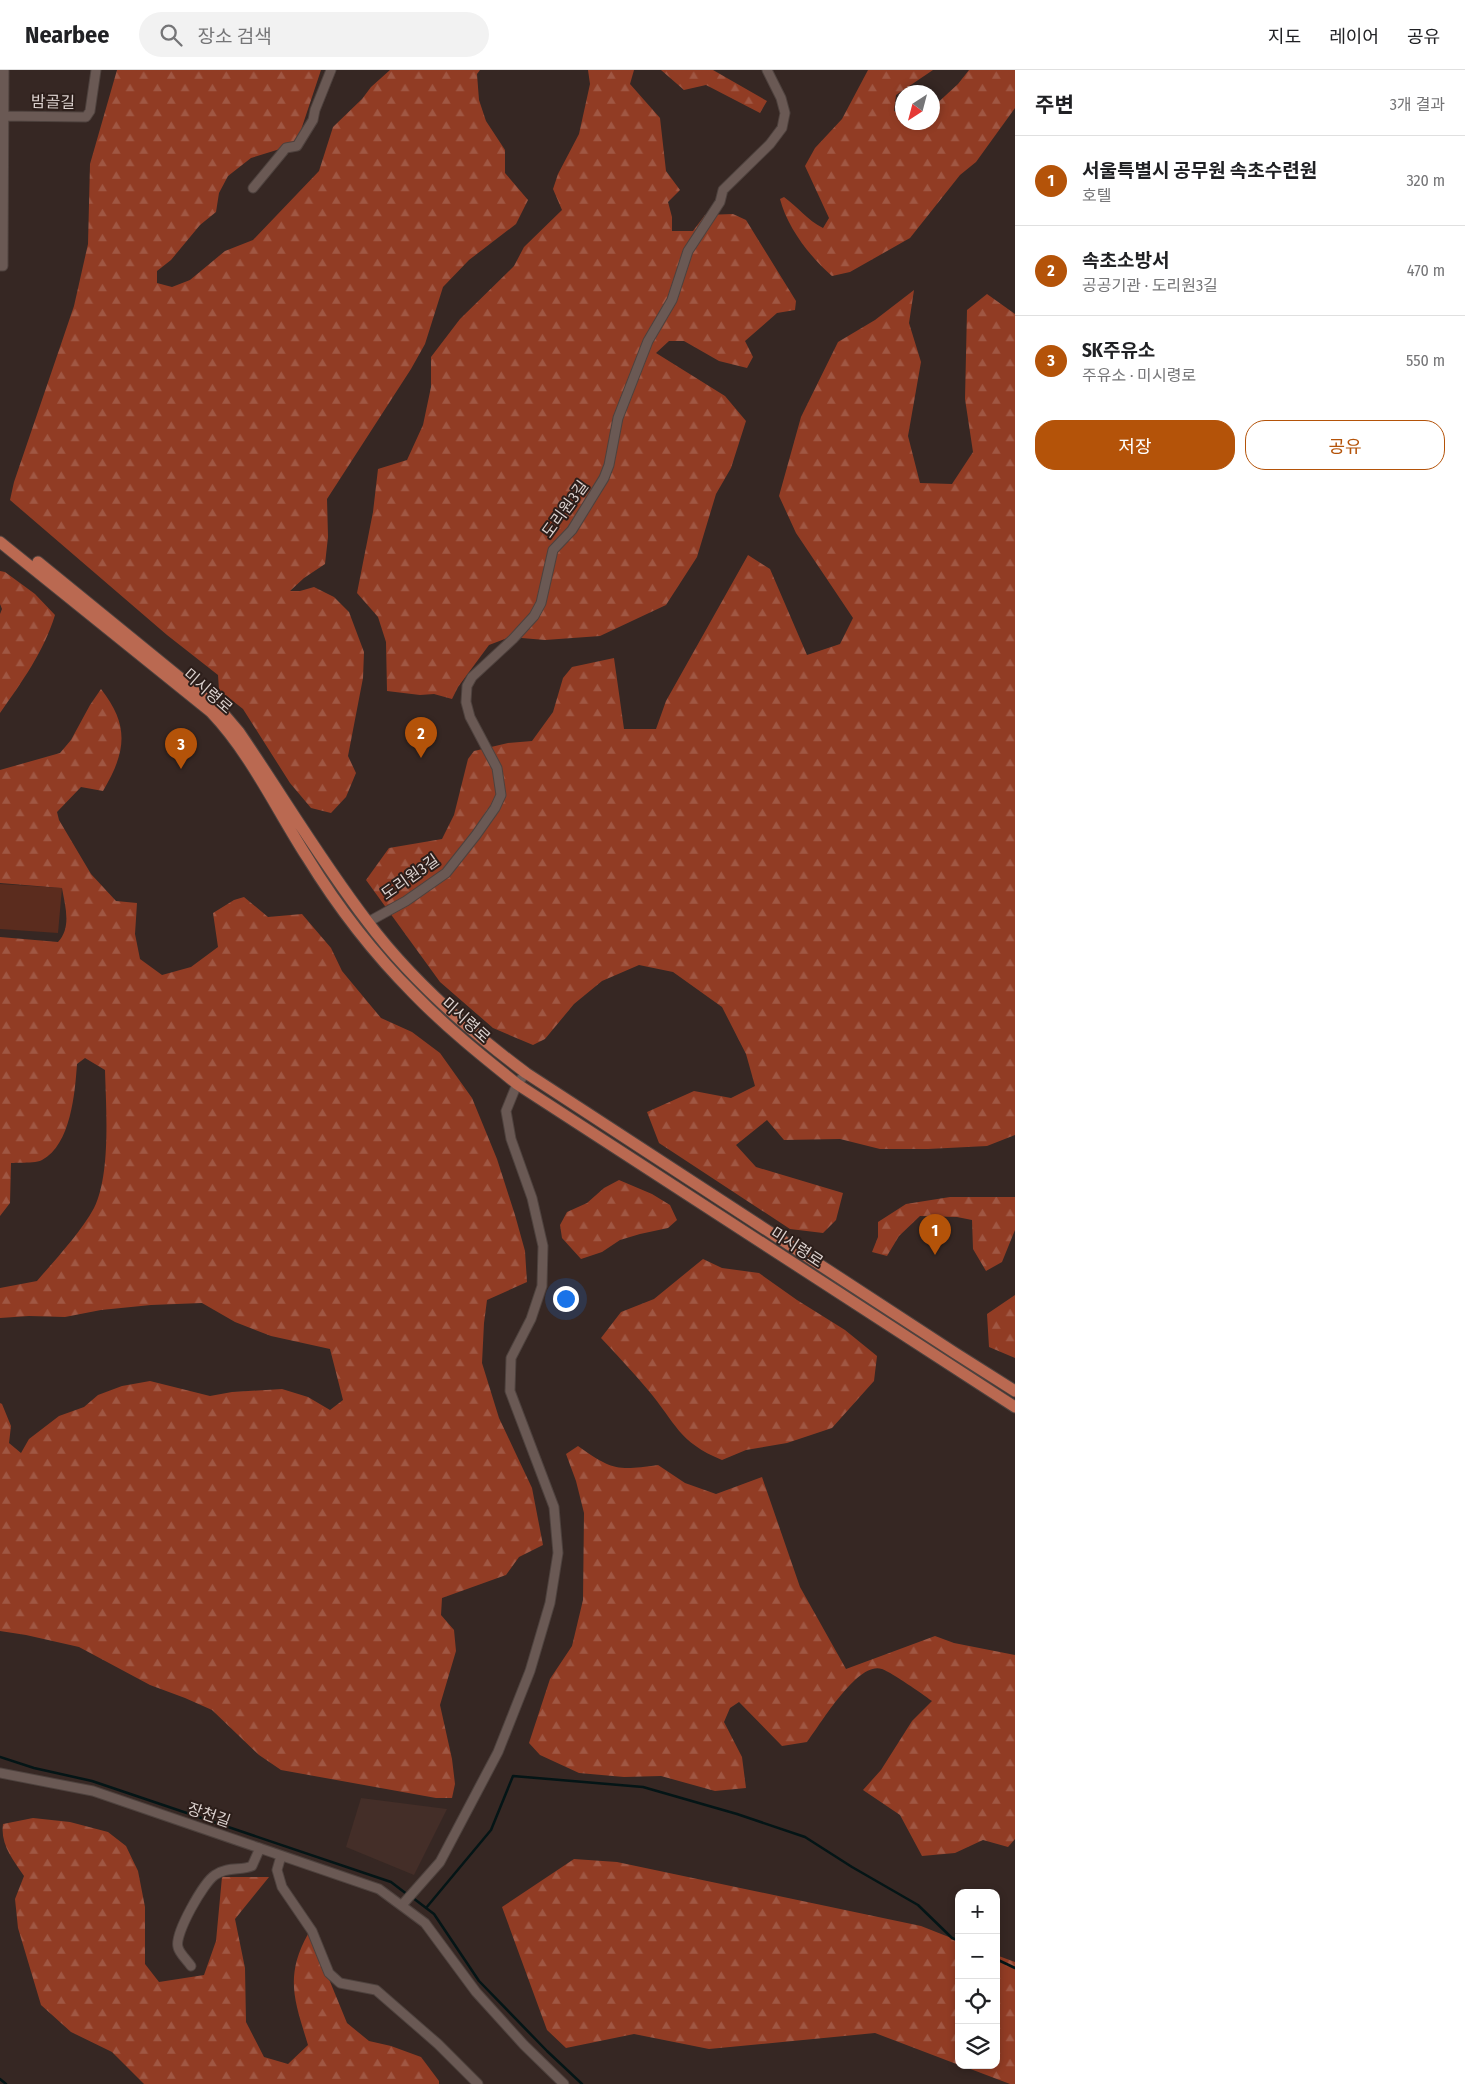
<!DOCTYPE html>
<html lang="ko">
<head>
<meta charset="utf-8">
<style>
	body { margin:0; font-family:"Fira Sans Condensed","Noto Sans KR",sans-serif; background:#f2f2f2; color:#202124 }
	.controls { position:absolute; right:15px; bottom:15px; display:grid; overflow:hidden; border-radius:10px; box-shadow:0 2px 8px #0003 }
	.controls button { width:45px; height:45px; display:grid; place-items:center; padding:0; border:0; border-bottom:1px solid #e0e0e0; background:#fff; color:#202124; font:25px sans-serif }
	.compass { position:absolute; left:895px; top:15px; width:45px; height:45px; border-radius:50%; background:#fff; box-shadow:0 2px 8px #0003; rotate:216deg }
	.you { position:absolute; left:565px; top:1228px; width:18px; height:18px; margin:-12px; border:4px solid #fff; border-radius:50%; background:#1a73e8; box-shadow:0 0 0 8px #1a73e833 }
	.badge { display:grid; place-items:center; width:32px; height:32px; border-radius:50%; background:#b45309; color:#fff; font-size:16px; font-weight:700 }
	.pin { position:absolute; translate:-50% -41px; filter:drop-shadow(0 1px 2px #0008) }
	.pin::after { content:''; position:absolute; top:26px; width:18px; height:15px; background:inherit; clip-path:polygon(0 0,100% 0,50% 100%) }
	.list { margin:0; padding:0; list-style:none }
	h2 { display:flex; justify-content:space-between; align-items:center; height:65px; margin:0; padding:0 20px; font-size:21px }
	h2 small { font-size:16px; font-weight:400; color:#757577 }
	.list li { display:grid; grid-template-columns:32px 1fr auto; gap:15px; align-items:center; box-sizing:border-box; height:90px; padding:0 20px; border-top:1px solid #e0e0e0 }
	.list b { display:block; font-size:19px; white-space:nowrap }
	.list p { margin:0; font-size:16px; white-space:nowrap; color:#757577 }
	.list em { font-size:16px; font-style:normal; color:#757577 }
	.actions { display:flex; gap:10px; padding:15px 20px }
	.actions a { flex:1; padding:11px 0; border:1px solid #b45309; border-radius:20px; text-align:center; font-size:18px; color:#b45309 }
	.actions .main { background:#b45309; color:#fff }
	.icon { flex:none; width:28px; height:28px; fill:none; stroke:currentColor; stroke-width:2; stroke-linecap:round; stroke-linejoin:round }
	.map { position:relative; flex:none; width:1015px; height:2014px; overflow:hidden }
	header { display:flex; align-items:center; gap:30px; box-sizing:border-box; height:70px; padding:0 25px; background:#fff; border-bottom:1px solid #e0e0e0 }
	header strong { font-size:24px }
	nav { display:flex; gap:28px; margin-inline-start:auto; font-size:18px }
	.search { width:350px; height:45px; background:#f2f2f2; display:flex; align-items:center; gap:12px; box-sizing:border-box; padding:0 18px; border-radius:28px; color:#757577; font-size:19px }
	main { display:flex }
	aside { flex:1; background:#fff }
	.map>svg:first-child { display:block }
</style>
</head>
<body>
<header>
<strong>Nearbee</strong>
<div class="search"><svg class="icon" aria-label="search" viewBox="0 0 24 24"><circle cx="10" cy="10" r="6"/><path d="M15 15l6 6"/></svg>장소 검색</div>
<nav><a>지도</a><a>레이어</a><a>공유</a></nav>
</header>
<main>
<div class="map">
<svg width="1015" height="2014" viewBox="0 0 1015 2014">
	<defs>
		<pattern id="forest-firs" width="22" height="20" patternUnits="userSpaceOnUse" patternTransform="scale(1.25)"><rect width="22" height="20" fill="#913c24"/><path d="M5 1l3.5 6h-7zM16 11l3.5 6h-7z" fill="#a05743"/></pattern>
	</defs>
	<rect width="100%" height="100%" fill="#362723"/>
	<!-- built -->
	<path fill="#442e28" d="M361,1728l86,11 -33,66 -68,-28z"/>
	<!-- green -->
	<path fill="#5b2c1e" d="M0,814l62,4 -4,45 -58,-4z"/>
	<!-- forest -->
	<path fill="url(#forest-firs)" d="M117,0h204l-23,69 -18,10 -29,9 -23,18 -9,17 -3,19 -16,13 -29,35 -14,11v12l15,4 18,-7 35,-29 28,-11 66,-69 14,-44 29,-28 9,-12 19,-17h90l-3,4 2,26 7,21 19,29v23l23,27 -12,24 -47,36 -26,27 -18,57 -14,25 -84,130 1,38 -3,27 -21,14 -14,13h10l14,-4 20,10 15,15 15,40 -1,26 -15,78 8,17 -10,24 -15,16 -20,-5 -21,-25 -47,-74 -24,-19 -1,-15 -51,-40 -157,-135 4,-18 60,-176 14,-62 2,-80z
		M588,0h46l-4,14 30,34 6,53 14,19 -12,12 4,15v14h21l12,-16 28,-1 13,6 50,81 -1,9 -18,3 -32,28 8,16 -6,11 -28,-7 -35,-20h-15l-13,12 69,43 21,25 -15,47 -15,26 -19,63 -31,48 -66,31 -55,4 -35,-3 -21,8 -31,42 -6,12 -18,-5 -14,1 -33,-4 -1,-49 -8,-25 -21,-24 16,-81 5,-43 29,-9 16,-35 8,-38v-30l29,-38 54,-53 10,-19 38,-37 -9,-21 5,-15 21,-40 11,-50z
		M661,0h52l54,31 -7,12 -54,-28 -22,5z
		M868,0h65l-37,25 -2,16 8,3v8h30l1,-15 25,-23 11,-14h46v38l-39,54 -16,13 -50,63 -60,34 -18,4c-22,-19 -45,-49 -52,-77l4,-2c14,10 23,23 39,31l6,-10 -24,-52 10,-18 27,-29z
		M914,220l-5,33 12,39 -13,74 12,47 32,1 21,-32 -8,-53 2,-89 20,-16 28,20v821l-28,11 -59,3h-48l-40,-10 -56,1 -17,-20 -31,25 20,22 87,26 -7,27 -13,13 -33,-4 -131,-86 -12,-31 47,-21 37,7 24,-12 -9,-32 -24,-47 -49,-35 -34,-7 -37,16 -28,23 -29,35 -12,6 -40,-17 -53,-46 -74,-102 23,-32 53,-9 12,-24 14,-56 6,-8 34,-8 24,-2 21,-29 10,-34 9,-11 42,-9 10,71h32l10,-28 82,-146 22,14 37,86 33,-11 13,-26 -57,-85 -17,-37 22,-79 37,-75 37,-22z
		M0,501l5,1 30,22 20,21c-11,36 -33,67 -55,98v-99l2,-5 -2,-5z
		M101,619c29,37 25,63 2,102l-22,-4 -24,25 2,8 32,54 25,27 21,2 -2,31 5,25 22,16 29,-8 27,-20 -5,-34 21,-13 10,-3 24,20 34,-3 29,34 11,23 39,47 31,14 28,21 32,45 25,61 18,56 10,36 2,31 -40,18 -3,23 -2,40 17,55 33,70 11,57 -24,12 -13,18 -64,23 -1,17 13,15 2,21 -16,54 12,54 3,25 -3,14h-16l-155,-28 -22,-15 -47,-45 -27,-12 -35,-13 -71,-38 -53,-12 -26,-4v-228l2,1 9,22 -2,17 12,10 8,-14 30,-23 25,-9 14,-12 24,-9 28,-5 60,15 22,-4 50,-3 26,8 22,13 13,-10 -13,-51 -59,-13 -36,-14 -33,-19 -51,2 -50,5 -36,7 -36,-1 -29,2v-30l37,-7c18,-21 44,-49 57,-73 17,-34 12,-100 11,-138l-20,-12 -8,6c-2,28 -6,81 -35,96 -8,4 -22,2 -31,3l-1,40 -10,13v-279l58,5c14,-15 7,-36 4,-54l-62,-5v-113l60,-17 11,-13 19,-35z
		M619,1110l33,14 18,11 7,15 -9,8 -28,6 -20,6 -18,12 -21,7 -19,-21 -2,-13 7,-13 20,-9 17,-15z
		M950,1127h65v33l-13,32 -16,9 -13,-22 -1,-29 -15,-3 -37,-1 -21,20 -12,20 -15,-4 6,-15v-15l28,-18z
		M703,1189l19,9 37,5 38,27 48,30 32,26 -3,25 -42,47 -45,15 -41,7 -24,10c-44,-18 -46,-37 -74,-70 -15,-18 -31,-35 -47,-52l20,-26 33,-13z
		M1015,1225v63l-26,-11 -2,-33z
		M578,1376c34,24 39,25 80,19l27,18 31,11 46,-17 38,110 46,82 89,-33 19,7 61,12v184l-7,8 -25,-7 -28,13 -33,3 -22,-41 -37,-25 18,-20 31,-49 20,-20c-11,-8 -38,-27 -50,-32 -24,-9 -62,56 -75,73l-25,4 -43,-44 -9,6 -6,14 18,35 4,31 -31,3 -54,-15 -37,1 -45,-4 -39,-18 -11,-12 21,-64 22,-33 11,-46 1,-87 -8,-32 -10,-27z
		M33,1748l37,4 38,10 18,14 12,25 7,36v57l14,18 45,-7 12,-34 6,-64h47l-34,42 10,49 1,54 18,35 24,7 20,-19c-13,-43 -24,-68 0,-111l14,28 25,61 22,18 22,5 30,11 18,24v3h-295l-32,-32 -41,-20 -30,-27 -23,-77 -3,-29 9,-23c-11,-16 -24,-32 -21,-52z
		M574,1789l43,3 304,64 38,15v124l-84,-32 -166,16 -75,-15 -68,14 -19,-18 -45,-123z
		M996,1885l19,7v122h-5l-50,-19h36z"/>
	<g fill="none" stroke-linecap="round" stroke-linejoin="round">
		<!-- stream -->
		<path stroke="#041516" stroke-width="2.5" d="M0,1687l34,11 58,13 299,101 17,13
			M413,1828l21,16 45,67 68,70 35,33
			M426,1838l65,-78 22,-54 130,11 94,27 68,23 47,30 66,38 34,33 7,3
			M996,1889l19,9
			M0,2009l6,5"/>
		<defs>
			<path id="minor" d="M0,46l86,1 4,-6 6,-41
				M253,118l33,-40 11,-2 16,-26 2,-10 16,-40
				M0,196h3l1,-196
				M368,852l38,-21 40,-28 30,-38 19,-27 6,-13 -4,-27 -27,-51 -4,-15 1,-16 5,-9 41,-38 21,-23 7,-13 12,-53 19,-20 32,-52 5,-13 9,-47 30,-77 24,-41 16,-49 32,-49 3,-12 47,-46 12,-16 3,-15 -4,-15 -14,-28
				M0,1703l93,18 286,98 46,34 51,69 48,53 40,39
				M281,1786l-4,14 5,17 30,44 17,42 11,10 36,7 62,54 40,40
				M402,1835l38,-43 58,-110 32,-81 20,-68 8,-50 -4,-46 -44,-116 1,-33 20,-39 11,-33 1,-40 -11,-48 -21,-59 -5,-28 11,-27 9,-11
				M191,1896c-4,-6 -12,-13 -13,-19 -4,-13 26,-65 37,-72 13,-9 26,-4 37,-9l8,-18"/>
			<path id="major" d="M0,472l211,170c40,42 65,97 96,145 30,49 67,97 107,137 32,33 68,62 103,90l498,323
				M38,492l184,150 17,20c43,63 82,129 128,189 44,59 100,108 159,152l429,280 60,38"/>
		</defs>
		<!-- minor casing -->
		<use href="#minor" stroke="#4e423e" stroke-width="11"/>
		<!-- major casing -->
		<use href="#major" stroke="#4e423e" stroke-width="13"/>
		<!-- minor -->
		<use href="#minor" stroke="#6a5954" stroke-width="9"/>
		<!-- major -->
		<use href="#major" stroke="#ba6951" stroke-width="11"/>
	</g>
	<g text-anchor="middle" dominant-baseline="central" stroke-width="4" stroke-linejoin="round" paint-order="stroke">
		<!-- street labels -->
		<g font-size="16" fill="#dbd1ce" stroke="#2c1e1a">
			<text transform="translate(53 32) rotate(1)">밤골길</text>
			<text transform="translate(565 439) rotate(-54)">도리원3길</text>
			<text transform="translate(208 621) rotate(41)">미시령로</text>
			<text transform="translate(410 807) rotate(-35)">도리원3길</text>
			<text transform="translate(466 950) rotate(42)">미시령로</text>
			<text transform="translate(797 1177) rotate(33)">미시령로</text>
			<text transform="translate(209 1745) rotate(19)">장천길</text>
		</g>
	</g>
</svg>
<div class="controls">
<button>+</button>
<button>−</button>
<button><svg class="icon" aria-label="locate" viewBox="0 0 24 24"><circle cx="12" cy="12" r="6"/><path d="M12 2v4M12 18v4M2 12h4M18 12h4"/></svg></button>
<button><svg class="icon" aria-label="layers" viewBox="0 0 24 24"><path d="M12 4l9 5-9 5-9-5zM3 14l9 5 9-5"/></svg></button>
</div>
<svg class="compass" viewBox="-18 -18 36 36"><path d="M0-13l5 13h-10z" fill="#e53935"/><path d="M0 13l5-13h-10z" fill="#757577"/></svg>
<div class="you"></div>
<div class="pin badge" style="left:935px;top:1185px">1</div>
<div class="pin badge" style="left:421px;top:688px">2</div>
<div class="pin badge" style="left:181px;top:699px">3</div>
</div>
<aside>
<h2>주변<small>3개 결과</small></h2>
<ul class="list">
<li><span class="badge">1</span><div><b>서울특별시 공무원 속초수련원</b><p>호텔</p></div><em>320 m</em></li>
<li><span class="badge">2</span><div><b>속초소방서</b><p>공공기관 · 도리원3길</p></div><em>470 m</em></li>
<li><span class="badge">3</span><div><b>SK주유소</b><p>주유소 · 미시령로</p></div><em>550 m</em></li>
</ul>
<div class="actions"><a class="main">저장</a><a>공유</a></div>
</aside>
</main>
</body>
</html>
